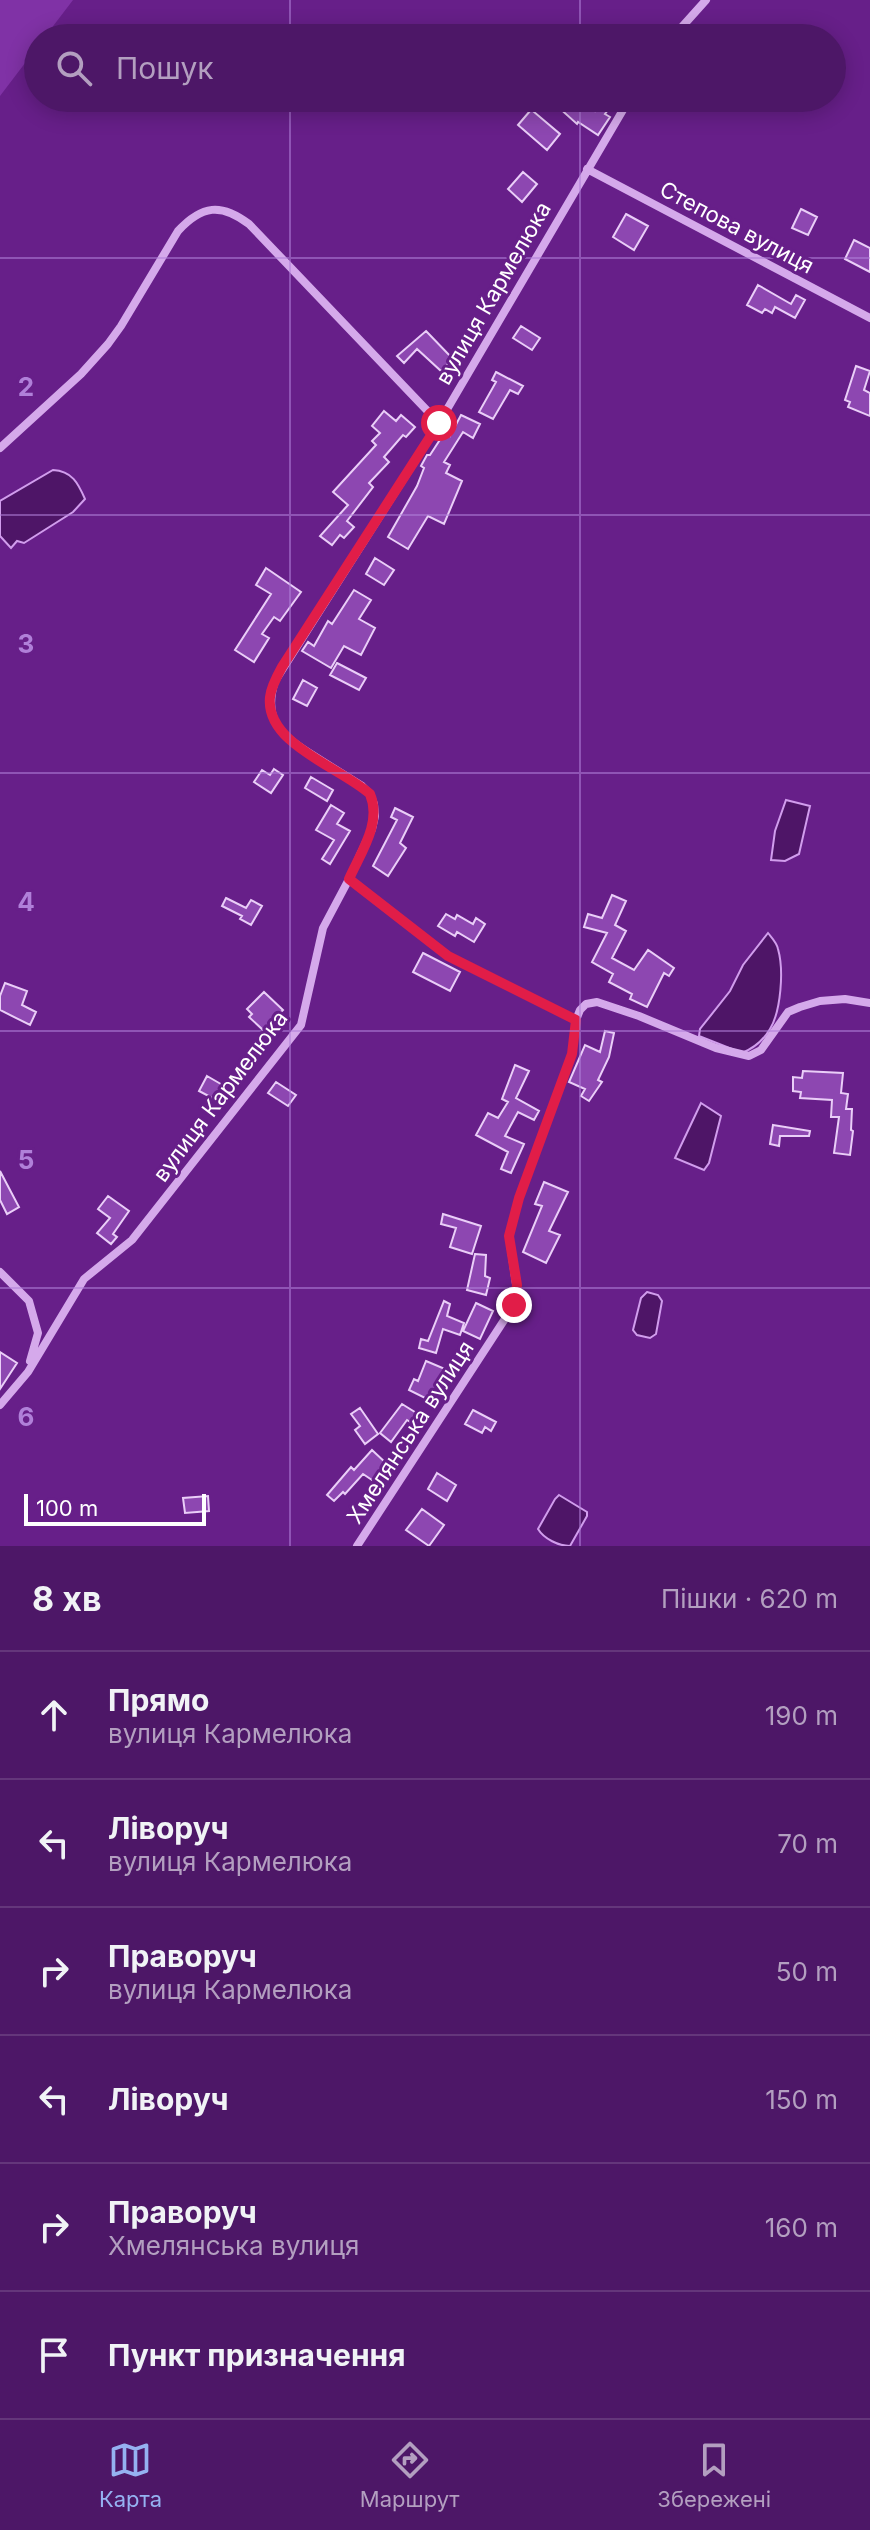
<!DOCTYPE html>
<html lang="uk">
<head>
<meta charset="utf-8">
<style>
	body { margin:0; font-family:Inter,sans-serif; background:#54206d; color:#f1f3f6 }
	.scale { position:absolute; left:24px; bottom:20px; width:182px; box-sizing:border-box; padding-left:8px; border:4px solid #fff; border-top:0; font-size:22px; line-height:28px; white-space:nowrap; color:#fff; -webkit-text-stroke:6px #671f89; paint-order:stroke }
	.stop { position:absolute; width:24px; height:24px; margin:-18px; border:6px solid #e11d48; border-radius:50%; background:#fff }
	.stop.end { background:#e11d48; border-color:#fff; box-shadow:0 2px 8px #0008 }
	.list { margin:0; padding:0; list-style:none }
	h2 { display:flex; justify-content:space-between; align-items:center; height:104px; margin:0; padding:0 32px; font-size:34px }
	h2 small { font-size:26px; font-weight:400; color:#b39fc0 }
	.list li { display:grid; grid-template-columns:52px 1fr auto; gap:24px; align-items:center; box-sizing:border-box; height:128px; padding:0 32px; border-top:2px solid #64367b }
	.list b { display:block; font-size:30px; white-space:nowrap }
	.list p { margin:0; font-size:26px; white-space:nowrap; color:#b39fc0 }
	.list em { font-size:26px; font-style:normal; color:#b39fc0 }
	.icon { flex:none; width:44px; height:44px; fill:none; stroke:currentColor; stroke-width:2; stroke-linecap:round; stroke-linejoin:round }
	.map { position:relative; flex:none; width:870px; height:1546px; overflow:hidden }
	.search { position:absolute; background:#4d1767; box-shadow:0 4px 20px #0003; left:24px; right:24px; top:24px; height:88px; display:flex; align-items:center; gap:20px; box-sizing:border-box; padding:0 28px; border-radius:44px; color:#b39fc0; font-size:30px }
	.sheet { height:872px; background:#4d1767 }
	nav { display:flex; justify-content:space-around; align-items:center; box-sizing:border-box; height:112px; border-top:2px solid #64367b; background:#4d1767; font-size:22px; color:#b39fc0 }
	nav a { display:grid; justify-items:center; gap:4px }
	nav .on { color:#95b2f1 }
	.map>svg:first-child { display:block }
</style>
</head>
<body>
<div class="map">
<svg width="870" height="1546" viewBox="0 0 870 1546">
	<rect width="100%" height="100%" fill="#671f89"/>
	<!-- green -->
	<path fill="#8032a6" d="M0,0h73l-29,38h-6v8l-38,50z"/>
	<!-- water -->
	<path fill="#4e1567" stroke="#d19ded" stroke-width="2" d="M53,470c19,1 25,13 32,29l-12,13 -49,31 -7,-2 -6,7 -11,-12v-35z
		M786,800l24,6 -11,48 -14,7 -14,-1 4,-29z
		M768,933c4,5 9,10 10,16 6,21 3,62 -8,80 -7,12 -16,19 -28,24l-43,-17 1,-7 30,-38 13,-26z
		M701,1103l20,13 -12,47 -5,7 -29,-12z
		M647,1292l11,3 4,6 -6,33 -6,4 -13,-3 -4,-5 8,-32z
		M559,1495l28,17v4l-17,30c-11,0 -26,-7 -32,-17l17,-30z"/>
	<!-- building -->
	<path fill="#8d47b1" stroke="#eacef8" stroke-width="2" d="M516,98h18l7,6 -7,8 26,22 -13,16 -29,-25 12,-14z
		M564,98h16l15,13 10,-13h12l-12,16 5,3 -12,18 -20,-13 -1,2 -20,-18z
		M523,172l14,12 -15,18 -14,-13z
		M801,209l16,8 -9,18 -16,-7z
		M626,214l22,12 -14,24 -21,-13z
		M854,240l16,8v24l-25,-13z
		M758,285l33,19 5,-9 9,5 -10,18 -20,-11 -3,6 -7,-4 -3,4 -15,-8z
		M521,326l19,12 -8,12 -19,-12z
		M426,331l27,28 -12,12 -24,-22 -13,14 -7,-7z
		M856,366l14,5 -6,19 6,3v23l-22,-9 2,-5 -5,-2z
		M496,372l27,14 -5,8 -8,-4 -17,29 -14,-7 17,-30 -4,-2z
		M384,411l12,10 5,-6 14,12 -9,10 -3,-2 -19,22 5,5 -20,21 4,4 -26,34 7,6 -10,11 -4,-3 -8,10 -12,-9 28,-31 -15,-13 43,-47 -4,-4 8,-8 -8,-7z
		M461,415l19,9 -7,14 -10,-6 -19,30 6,3 -4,8 16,8 -18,43 -16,-8 -20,33 -20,-12 29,-51 7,-18 -3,-2 6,-11h3l15,-23 5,4z
		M375,558l19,12 -10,15 -18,-11z
		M266,568l35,24 -21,29 -6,-4 -12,17 7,4 -15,24 -19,-12 36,-56 -15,-9z
		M354,590l17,10 -12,19 16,9 -14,27 -17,-9 -13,22 -29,-17 6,-9 6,4 14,-25 4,3z
		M337,663l29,15 -7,12 -29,-15z
		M303,680l14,8 -10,18 -14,-7z
		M274,769l9,6 -12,18 -17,-11 8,-12 8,5z
		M311,777l22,13 -6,11 -22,-13z
		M331,805l13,8 -7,11 13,7 -20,33 -8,-5 12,-19 -18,-10z
		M395,808l18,9 -13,26 6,5 -18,28 -15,-10 24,-46 -6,-3z
		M612,895l14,6 -11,24 11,6 -14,27 22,12 14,-20 26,18 -5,8 -5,-3 -17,34 -17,-8 2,-5 -23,-12 4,-8 -21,-12 15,-29 -23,-6 4,-13 14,4z
		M226,898l20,10 5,-8 11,6 -11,19 -11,-6 2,-3 -20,-10z
		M446,914l9,5 2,-4 16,9 3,-6 9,6 -11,18 -17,-10 -2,4 -17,-10z
		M423,953l37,19 -10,19 -37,-19z
		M5,983l22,8 -5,14 14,7 -6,13 -30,-15v-14z
		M264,992l19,18 -20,20 -14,-13 3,-3 -5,-5z
		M605,1031l9,2 -5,24 -11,23 4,2 -13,19 -8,-5 4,-7 -16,-7 16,-37 15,7z
		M515,1065l14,6 -13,27 23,13 -5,9 -16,-8 -13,24 19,8 -13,29 -10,-4 7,-17 -32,-17 12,-22 10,5 10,-16 -6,-3z
		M803,1071l40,2 -2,20 7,1 -2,15h6l-1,21 2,1 -3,24 -16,-2 5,-36h-8l1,-17 -32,-2 1,-6 -8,-1v-14l9,1z
		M207,1076l19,11 -8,14 -19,-10z
		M276,1082l20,13 -8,11 -20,-13z
		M773,1125l37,6 -1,5h-29l-1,10 -9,-2z
		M0,1171l19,36 -12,7 -7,-14z
		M544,1182l24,10 -19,39 11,4 -14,28 -23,-11 19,-46 -7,-2z
		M108,1196l21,15 -16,23 4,3 -6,7 -14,-11 13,-15 -12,-9z
		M443,1214l38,12 -9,28 -22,-7 6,-19 -15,-4z
		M475,1254l11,1 -1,21 5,2 -4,17 -19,-5z
		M444,1301l6,3 -3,12 17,7 -4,12 -17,-6 -7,24 -17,-5 2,-9 7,2z
		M476,1303l17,8 -13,28 -17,-8z
		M0,1352l17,11 -17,26z
		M426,1361l19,8 -14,32 -22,-11 5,-11 4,2z
		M402,1404l24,15 -6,9 -13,-8 -16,22 -11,-9z
		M360,1408l18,26 -13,10 -10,-14 5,-4 -9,-12z
		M473,1410l23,12 -5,9 -6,-4 -3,6 -17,-9z
		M372,1450l15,14 -15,16 -9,-6 -18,20 -2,-2 -9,9 -7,-6 24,-28 3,3z
		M437,1473l19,12 -9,16 -19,-12z
		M208,1496l1,15 -24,2 -2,-15z
		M422,1509l22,16 -15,21 -23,-16z"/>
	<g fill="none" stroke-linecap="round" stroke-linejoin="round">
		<!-- street -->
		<path stroke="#d5a9eb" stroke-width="8" d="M672,38l34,-38
			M587,169l283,149
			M0,448l81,-74 27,-30 13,-18 57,-95c24,-26 43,-28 71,-7l190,199
			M349,879l99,77 128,64
			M0,1272l29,29 9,32 -8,28
			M0,1405l28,-33 56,-93 48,-39 169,-215 22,-97 26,-49 23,-50 3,-13 -1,-12 -4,-10 -8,-8c-16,-10 -32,-20 -48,-30 -32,-20 -52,-35 -39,-75l164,-258 191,-325
			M357,1546l157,-241 3,-14 -8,-55 10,-38 53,-144 4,-34 4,-10 6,-6 11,-2 42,14 77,32 33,8 12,-6 27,-38 12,-5 20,-6 25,-2 25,4"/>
	</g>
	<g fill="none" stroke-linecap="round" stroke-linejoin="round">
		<!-- route -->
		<path stroke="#e11d48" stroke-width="10" d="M439,423l-157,244c-5,9 -11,20 -12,30 -5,47 70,70 100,97 12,29 -9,58 -21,85l99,77 128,64 -4,34 -53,144 -10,38 8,49 -3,20"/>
	</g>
	<!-- grid -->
	<path fill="none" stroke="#b080d9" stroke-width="2" stroke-opacity="0.55" d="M290,0v38M580,0v38M290,98v1448M580,98v1448M0,258h870M0,515h870M0,773h870M0,1031h870M0,1288h870"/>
	<g text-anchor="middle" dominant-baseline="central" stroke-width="6" stroke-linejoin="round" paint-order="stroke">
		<!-- street labels -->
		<g font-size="22" fill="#fff" stroke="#671f89">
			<text transform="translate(737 227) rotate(28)">Степова вулиця</text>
			<text transform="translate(493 293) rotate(-60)">вулиця Кармелюка</text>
			<text transform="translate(220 1096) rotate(-53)">вулиця Кармелюка</text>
			<text transform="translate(410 1432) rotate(-57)">Хмелянська вулиця</text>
		</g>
	</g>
	<g font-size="26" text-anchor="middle" font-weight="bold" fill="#b080d9" stroke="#671f89" stroke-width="6" stroke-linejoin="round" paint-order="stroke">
		<text x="26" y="396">2</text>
		<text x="26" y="653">3</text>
		<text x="26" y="911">4</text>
		<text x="26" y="1169">5</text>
		<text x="26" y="1426">6</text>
	</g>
</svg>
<div class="scale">100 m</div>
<div class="stop" style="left:439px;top:423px"></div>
<div class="stop end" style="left:514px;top:1305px"></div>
<div class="search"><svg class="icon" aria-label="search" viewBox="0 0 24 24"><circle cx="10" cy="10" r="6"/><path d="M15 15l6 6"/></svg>Пошук</div>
</div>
<section class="sheet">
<h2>8 хв<small>Пішки · 620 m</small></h2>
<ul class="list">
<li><svg class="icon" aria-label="ahead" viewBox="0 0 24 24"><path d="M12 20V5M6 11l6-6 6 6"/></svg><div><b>Прямо</b><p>вулиця Кармелюка</p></div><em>190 m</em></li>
<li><svg class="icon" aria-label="left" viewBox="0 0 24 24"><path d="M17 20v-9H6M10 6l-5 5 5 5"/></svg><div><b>Ліворуч</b><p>вулиця Кармелюка</p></div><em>70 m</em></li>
<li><svg class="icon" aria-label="right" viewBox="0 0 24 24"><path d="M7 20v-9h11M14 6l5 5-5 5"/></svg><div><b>Праворуч</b><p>вулиця Кармелюка</p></div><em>50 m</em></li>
<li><svg class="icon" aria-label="left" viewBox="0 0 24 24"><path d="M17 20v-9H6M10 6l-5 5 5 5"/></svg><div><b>Ліворуч</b></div><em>150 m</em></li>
<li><svg class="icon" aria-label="right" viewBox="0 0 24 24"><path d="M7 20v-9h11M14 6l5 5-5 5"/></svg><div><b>Праворуч</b><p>Хмелянська вулиця</p></div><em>160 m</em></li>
<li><svg class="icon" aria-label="arrive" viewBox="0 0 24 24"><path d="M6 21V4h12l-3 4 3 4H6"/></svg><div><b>Пункт призначення</b></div></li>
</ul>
</section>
<nav>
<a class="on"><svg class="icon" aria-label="map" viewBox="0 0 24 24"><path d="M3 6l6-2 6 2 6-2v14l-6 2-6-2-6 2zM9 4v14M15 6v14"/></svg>Карта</a>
<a><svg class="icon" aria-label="directions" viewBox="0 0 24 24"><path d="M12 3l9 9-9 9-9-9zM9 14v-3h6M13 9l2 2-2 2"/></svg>Маршрут</a>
<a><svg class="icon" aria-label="saved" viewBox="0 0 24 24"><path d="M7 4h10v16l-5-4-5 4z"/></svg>Збережені</a>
</nav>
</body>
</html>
